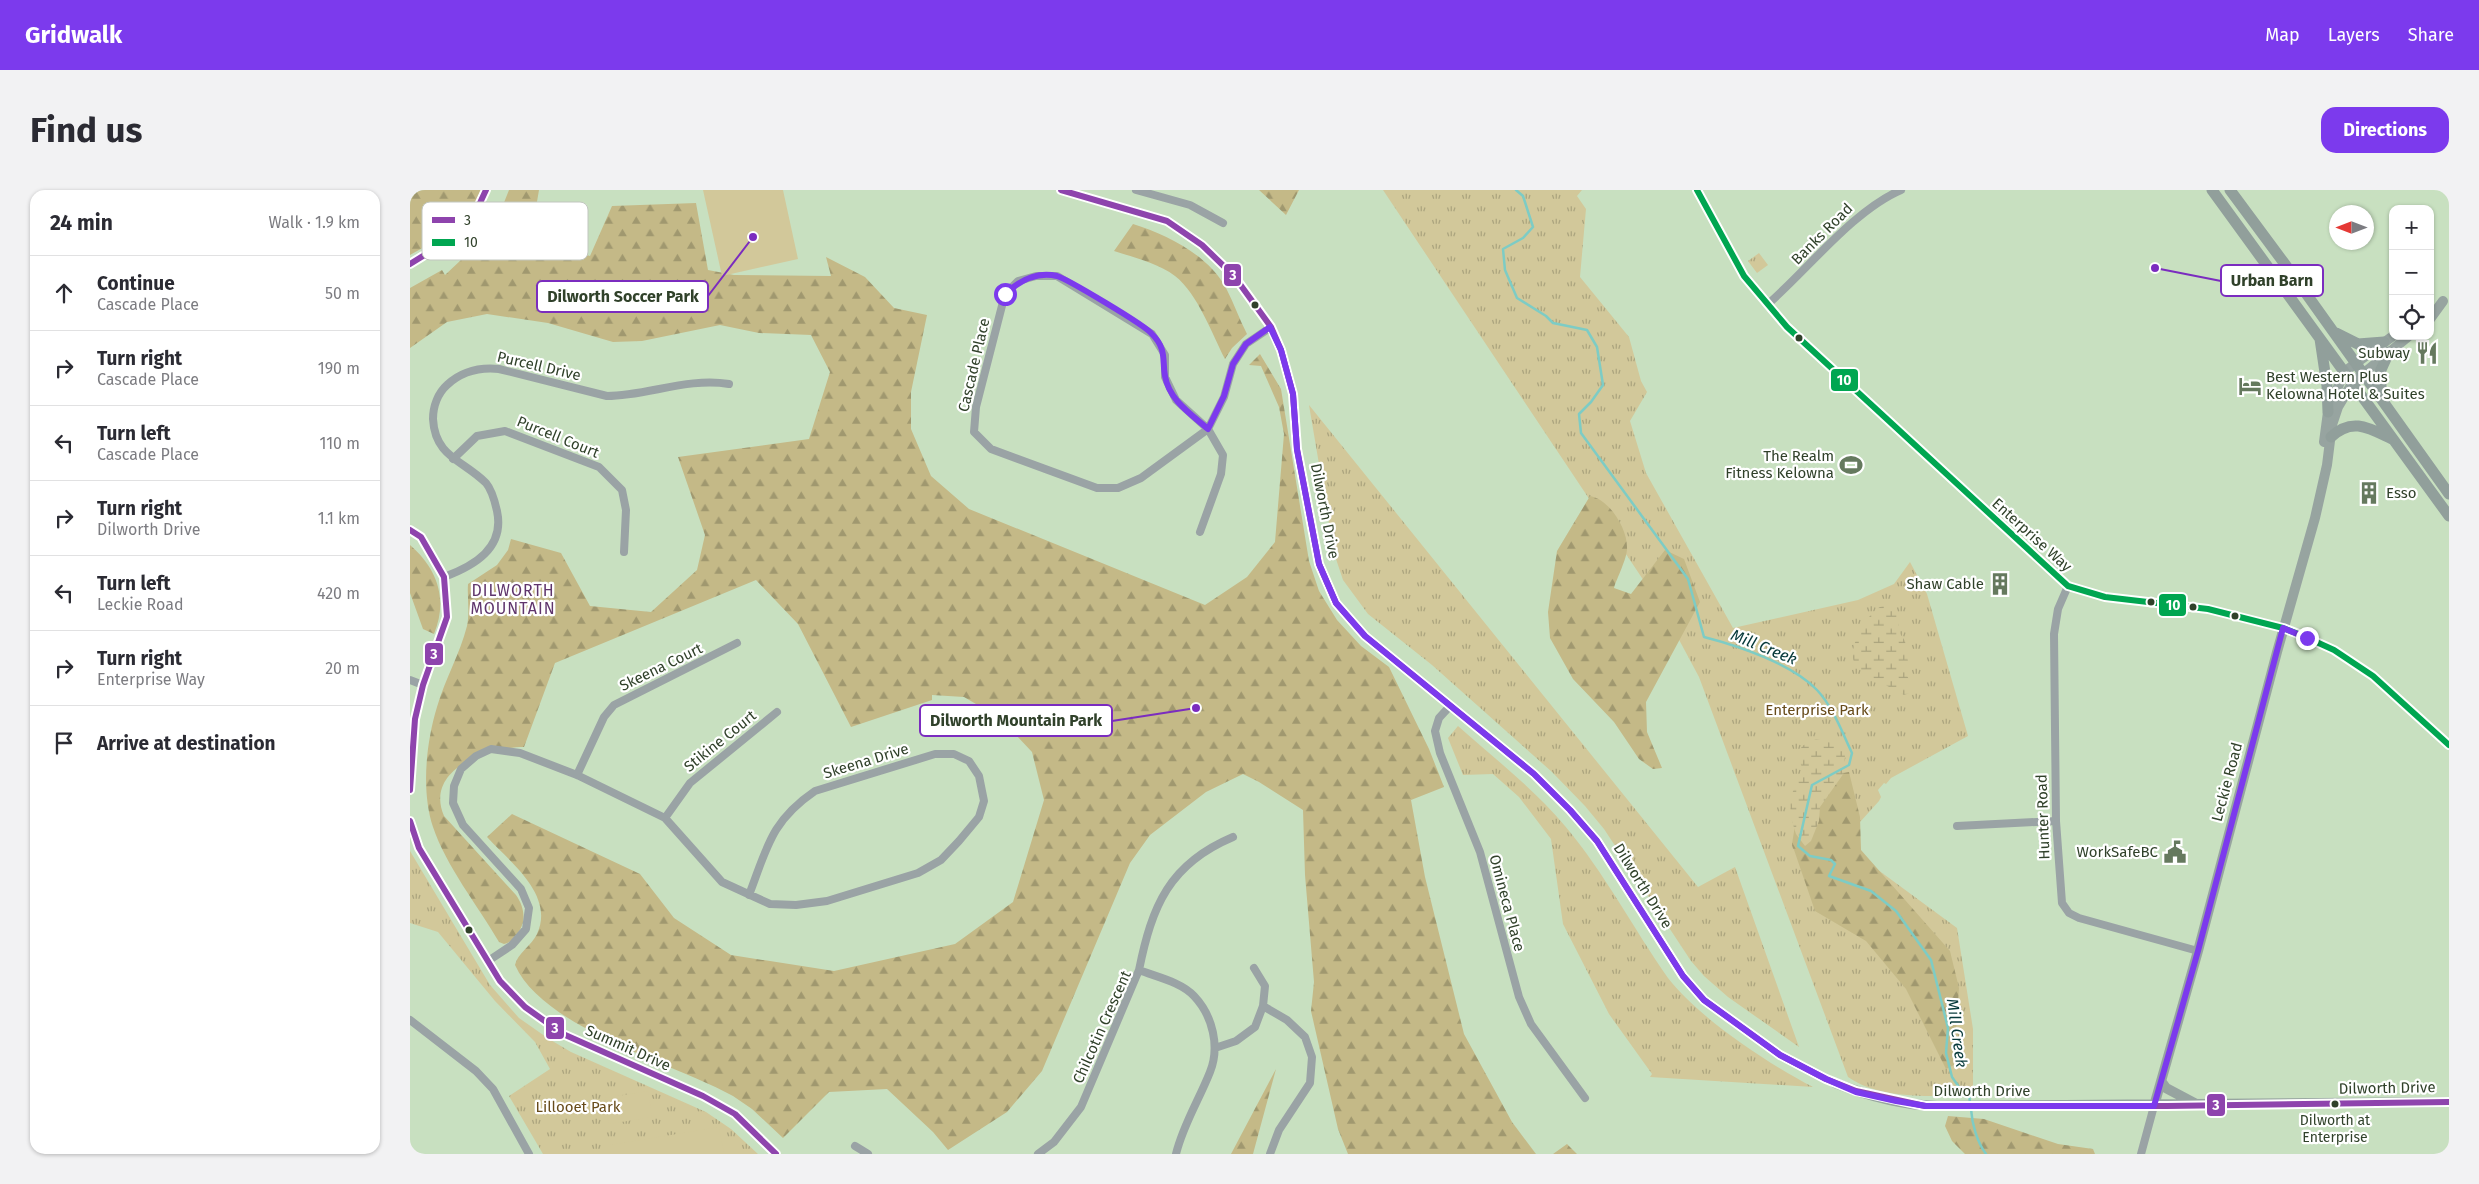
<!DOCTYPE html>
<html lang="en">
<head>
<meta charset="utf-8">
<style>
	body { margin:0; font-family:"Fira Sans",sans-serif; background:#f2f2f3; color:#2b2b33 }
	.controls { position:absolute; right:15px; top:15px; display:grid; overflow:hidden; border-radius:10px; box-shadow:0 1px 4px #0004 }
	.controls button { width:45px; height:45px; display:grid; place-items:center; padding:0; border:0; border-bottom:1px solid #e1e1e2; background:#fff; color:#2b2b33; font:25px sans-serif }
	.compass { position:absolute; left:1919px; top:15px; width:45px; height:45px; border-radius:50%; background:#fff; box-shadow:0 1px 4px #0004; rotate:270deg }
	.stop { position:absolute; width:15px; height:15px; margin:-11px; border:4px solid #7c3aed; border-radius:50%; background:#fff }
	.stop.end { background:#7c3aed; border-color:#fff; box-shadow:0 1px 5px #0008 }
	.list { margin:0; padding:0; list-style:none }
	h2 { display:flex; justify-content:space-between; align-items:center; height:65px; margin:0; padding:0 20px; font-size:21px }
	h2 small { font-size:16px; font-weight:400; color:#7c7c81 }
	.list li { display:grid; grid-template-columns:32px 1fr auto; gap:15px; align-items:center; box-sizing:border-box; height:75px; padding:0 20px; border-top:1px solid #e1e1e2 }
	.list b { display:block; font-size:19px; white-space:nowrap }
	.list p { margin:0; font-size:16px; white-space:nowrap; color:#7c7c81 }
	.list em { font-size:16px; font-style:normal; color:#7c7c81 }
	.icon { flex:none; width:28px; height:28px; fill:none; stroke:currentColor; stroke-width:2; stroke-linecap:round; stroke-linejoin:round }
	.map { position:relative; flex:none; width:2039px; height:964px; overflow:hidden; border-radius:15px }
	header { display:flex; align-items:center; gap:30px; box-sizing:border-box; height:70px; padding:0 25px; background:#7c3aed; color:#fff }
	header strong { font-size:24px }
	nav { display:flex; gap:28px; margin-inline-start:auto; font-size:18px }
	.intro { display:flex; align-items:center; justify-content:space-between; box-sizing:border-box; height:120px; padding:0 30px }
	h1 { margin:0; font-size:35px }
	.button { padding:12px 22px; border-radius:15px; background:#7c3aed; color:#fff; font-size:18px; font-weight:700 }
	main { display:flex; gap:30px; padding:0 30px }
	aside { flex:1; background:#fff; border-radius:15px; box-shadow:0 1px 4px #0004 }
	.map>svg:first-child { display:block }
</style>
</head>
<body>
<header>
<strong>Gridwalk</strong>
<nav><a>Map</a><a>Layers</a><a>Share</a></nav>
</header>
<div class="intro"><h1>Find us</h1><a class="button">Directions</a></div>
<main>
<aside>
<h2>24 min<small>Walk · 1.9 km</small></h2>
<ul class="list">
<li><svg class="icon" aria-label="ahead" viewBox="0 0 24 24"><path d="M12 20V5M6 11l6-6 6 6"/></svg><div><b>Continue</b><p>Cascade Place</p></div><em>50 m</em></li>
<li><svg class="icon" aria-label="right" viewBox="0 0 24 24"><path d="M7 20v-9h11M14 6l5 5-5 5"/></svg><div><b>Turn right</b><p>Cascade Place</p></div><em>190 m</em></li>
<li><svg class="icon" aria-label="left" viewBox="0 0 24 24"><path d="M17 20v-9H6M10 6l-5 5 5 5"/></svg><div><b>Turn left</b><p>Cascade Place</p></div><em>110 m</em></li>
<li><svg class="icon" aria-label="right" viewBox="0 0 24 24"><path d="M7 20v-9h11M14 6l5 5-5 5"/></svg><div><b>Turn right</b><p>Dilworth Drive</p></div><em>1.1 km</em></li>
<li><svg class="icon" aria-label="left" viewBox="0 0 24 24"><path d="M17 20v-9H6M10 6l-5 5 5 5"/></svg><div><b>Turn left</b><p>Leckie Road</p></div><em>420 m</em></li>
<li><svg class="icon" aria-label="right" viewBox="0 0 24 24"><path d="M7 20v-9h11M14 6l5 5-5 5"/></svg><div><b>Turn right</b><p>Enterprise Way</p></div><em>20 m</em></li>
<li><svg class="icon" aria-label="arrive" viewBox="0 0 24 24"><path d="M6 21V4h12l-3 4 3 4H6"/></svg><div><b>Arrive at destination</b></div></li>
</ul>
</aside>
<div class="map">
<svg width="2039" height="964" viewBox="0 0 2039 964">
	<defs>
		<pattern id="grass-tufts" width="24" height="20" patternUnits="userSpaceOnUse" patternTransform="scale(1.25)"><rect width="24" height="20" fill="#d2c89a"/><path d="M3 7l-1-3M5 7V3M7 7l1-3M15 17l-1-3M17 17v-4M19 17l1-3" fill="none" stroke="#aba47e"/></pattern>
		<pattern id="forest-firs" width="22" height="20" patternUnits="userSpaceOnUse" patternTransform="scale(1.25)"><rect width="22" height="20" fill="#c4b987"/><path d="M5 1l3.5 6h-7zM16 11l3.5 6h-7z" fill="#a0986f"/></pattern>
		<pattern id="wetland-marsh" width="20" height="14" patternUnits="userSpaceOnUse" patternTransform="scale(1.25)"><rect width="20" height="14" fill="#d2c89a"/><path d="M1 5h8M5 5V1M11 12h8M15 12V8" fill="none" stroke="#aba47e"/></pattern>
	</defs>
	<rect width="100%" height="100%" fill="#c8e0c0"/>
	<!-- grass -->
	<path fill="url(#grass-tufts)" d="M973,0h199l-5,6 9,13 -6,68 49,60 12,44 6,11 -17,29 16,52 87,155 125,-28 36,-16 16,-22 17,32 41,142 -77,42 -5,6 -2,-1 -6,7 3,7 -2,4 -28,31 4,21 102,75 16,101v67c-41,-1 -90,5 -125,-19l-149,-400 -37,-69z
		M1349,63l9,12 -11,8 -9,-12z
		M899,215l389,482 37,-20 64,180 -71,-50 -24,-21 -13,-15 -87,-132 -19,-23 -33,-34 -120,-107 -64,-51 -25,-34 -9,-27z
		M1048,536c36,32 76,63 107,100 39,46 68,102 103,152 32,41 99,85 145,109l-163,-10 2,-3 -43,-60 -46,-90 -12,-85 -32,-42 -26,-23 -30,1 -15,-37z
		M0,661l80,134 29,33 30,21 22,13 135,60 25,17 27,25h-215l-34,-58 41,-27 -15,-27 -40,-41 -57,-69 -28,-9z"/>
	<!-- forest -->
	<path fill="url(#forest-firs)" d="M0,0h71c-12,33 -42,49 -71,65z
		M99,0h30l-8,47 59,19 22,-50 84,-3 12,67 26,5 97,1 -5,-19 39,20 29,31 33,7 -16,77v37l20,47 38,33 236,96 42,-28 28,-35 9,-108 -5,-27 -18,-41 -12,-1 11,-11 21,35 28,172 10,30 18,29 24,26 28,21 40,82 15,38 -33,13 14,77 39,157 48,88 24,32h-188l-10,-25 -27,-118 3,-29 -9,-107 -2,-65 -44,-28 -16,-8 -37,18 -56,43 -20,28 -88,208 -35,41 -59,38 -15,-18 -46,-43 -58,3 -46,46 -31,-29 -19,-13c-60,-33 -190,-68 -218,-131 2,-11 17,-20 22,-31 18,-39 -27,-72 -50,-97l25,-23 128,60 34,44 57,37 103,16 121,-27 58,-42 31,-102 -12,-48 -32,-34 -36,-21 -32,-2v5l-81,27 -53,-103 -42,-44 -201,83 -31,84c-36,0 -100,22 -80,69l72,79c9,13 11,28 0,40 -4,5 -6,8 -12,9l-5,-2c-21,-36 -53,-76 -66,-115 -12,-36 -7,-84 4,-120 8,-28 23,-53 30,-81 3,-15 0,-28 1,-42l29,-19 11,-15 3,-11 50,14 29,53 61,6 46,-42 8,-35 -27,-78 131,-18 21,-67 -19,-37 -52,-2 -39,-8 -78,16 -29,1 -65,-19 -61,-9 -40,8 -37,26v-60l32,-18 3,5 48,-45z
		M849,0h40l-13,25z
		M723,34c35,11 75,31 93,64 8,15 13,31 21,46l-15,14 -7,11c-13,-25 -27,-65 -50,-83 -17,-13 -40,-18 -61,-25z
		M1180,306c19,3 37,32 37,51 1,10 -10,31 -13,41l17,6 34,-44 19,9 16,43 -54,100 1,30 15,36 -9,1 -14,-10 -25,-37 -41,-43 -23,-41 -2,-26 9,-61z
		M0,355c28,24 38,55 24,89l-11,-5 -13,-36z
		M1439,582l11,45 1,33 89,101 9,37 -3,44 10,27 -20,10 -40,-80 -40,-48 -51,-30 -23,-67 7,-43 22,-24z
		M866,879l-23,85h-22z
		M1538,926l36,3 74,25 35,5 2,5h-130l-13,-13 -7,-15z
		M1157,954l10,10h-24z"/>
	<!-- wetland -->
	<path fill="url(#wetland-marsh)" d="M1482,415l7,12v15l6,9 3,21 -2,12 5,9 -1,10 -6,2c-12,-8 -42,-19 -49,-31 -9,-15 12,-50 25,-57 4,-2 8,-2 12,-2z
		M1406,549l17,4 12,11 -1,19 -24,34 -1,14 -8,20 -6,5 -9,-12 -5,-16 -1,-19 12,-31 -4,-13 4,-9z"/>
	<!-- pitch -->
	<path fill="#d2c89a" d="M293,0h80l15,69 -76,17z
		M238,901l4,26 -43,7 -4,-26z
		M309,937l5,27h-113l-1,-9z"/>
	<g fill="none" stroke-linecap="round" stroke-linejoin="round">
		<!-- stream -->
		<path stroke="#7dccc5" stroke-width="2.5" d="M1106,0l7,6 10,31 -10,11 -20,11 2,21 12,28 29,18 7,7 34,7 10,17 6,38 -12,17 -12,12 2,19 107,146 16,58c35,9 88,27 113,53 16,17 25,42 35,63l-3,12 -37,20 -14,61 12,10 21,4 4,4 -6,12 42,15 25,20 35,49 17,68 -2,25 6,24 9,13 8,4 1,9
			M1561,919c1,15 6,33 15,45"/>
		<!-- minor -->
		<path stroke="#9aa3a5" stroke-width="8" d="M651,0l106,31 35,24 32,31 37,51 10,23 12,44 4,55 22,115 17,39 29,33 169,138 36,36 27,31 86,135 21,24 76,55 55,28
			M726,0l54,15 33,18
			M1287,0l47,86 43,51 281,259 37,11 103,12 75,19 18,7 33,15 39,26 76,69
			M0,74l47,-29 22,-30 7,-15
			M1358,114c40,-35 86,-94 133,-114
			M43,269l24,-23 28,-5 94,36 23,23 4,20 -2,42
			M0,340l11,7 23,40 3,40 -24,68 -8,34 -5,71
			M790,342l21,-58 2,-19 -15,-26 -32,-29 -11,-23v-22l-13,-21 -95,-58h-21l-18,5 -13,13 -29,113 -2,25 17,17 106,39h21l23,-10 67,-49 16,-32 9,-33 13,-20 25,-17
			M34,387c30,-11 61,-29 53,-66 -2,-9 -5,-21 -11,-28 -23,-23 -51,-26 -53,-64 0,-13 5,-26 14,-34 15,-14 32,-18 52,-16l108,27c40,0 81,-19 122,-12
			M1658,396l-10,23 -4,25 2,187 6,82 7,10 10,5 119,33
			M0,490l13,5
			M1040,516l-11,12 -4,13 5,22 40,99 39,145 12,27 54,74
			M167,585l27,-58 10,-12 123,-62
			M255,628l25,-35 87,-71
			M0,631l9,27 81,133 25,26 38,27 140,62 32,18 41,40
			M1547,636l99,-5
			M78,771l24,-16 14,-16 3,-21 -8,-19 -58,-64 -10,-22 1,-17 7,-17 15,-13 15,-7 29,4 57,22 88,43 57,64 48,22 26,1 31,-4 91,-28 23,-13 18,-19 20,-24 5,-16 -5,-25 -10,-15 -15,-7h-19l-120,37c-44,30 -48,57 -66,104
			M729,780c13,-64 30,-106 94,-133
			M853,816l24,14 18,17 7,20 -2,26 -31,47 -9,24
			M0,830l66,51 17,18 36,65
			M805,858l21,-7 19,-14 8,-21 2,-20 -11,-18
			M445,956l13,8
			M628,964l16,-12 27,-35 58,-137c18,7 42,12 55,26 19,20 26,51 16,76 -11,28 -27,53 -34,82
			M1731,964l13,-48"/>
		<!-- major -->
		<path stroke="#97a4a0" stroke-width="10" d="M2020,129l13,-18
			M1914,252l4,-30 16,-40 49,-36
			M1751,891l5,7 32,17
			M1425,893c33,13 67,22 102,23l512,-4
			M1744,916l44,-155 79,-299 38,-134 12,-53 5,-40 6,-18 15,-25 56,-46"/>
		<!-- highway -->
		<path stroke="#919f9b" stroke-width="11" d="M1802,0l237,326
			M1820,0l60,81 159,223
			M1926,143l22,11 26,-2
			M1910,149l7,47 1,26
			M1972,209l-2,-27 9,-20
			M1921,247c21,-20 38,-9 61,2"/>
		<defs>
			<path id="bus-1" d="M651,0l106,31 35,24 32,31 37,51 10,23 12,44 4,55 22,115 17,39 29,33 169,138 36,36 27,31 86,135 21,24 76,55 46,24 30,12 69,15h242l282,-4
				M0,74l47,-29 22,-30 7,-15
				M0,340l11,7 23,40 3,40 -24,68 -8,34 -5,71
				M0,631l9,27 81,133 25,26 38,27 140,62 32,18 41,40"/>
			<path id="bus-2" d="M1287,0l47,86 43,51 281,259 37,11 103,12 75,19 18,7 33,15 39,26 76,69"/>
		</defs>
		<!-- bus-1 casing -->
		<use href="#bus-1" stroke="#fff" stroke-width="10"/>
		<!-- bus-2 casing -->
		<use href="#bus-2" stroke="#fff" stroke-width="10"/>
		<!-- bus-1 -->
		<use href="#bus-1" stroke="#8e44ad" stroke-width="6"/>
		<!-- bus-2 -->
		<use href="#bus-2" stroke="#00a651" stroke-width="6"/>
	</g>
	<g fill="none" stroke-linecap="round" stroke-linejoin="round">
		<!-- route -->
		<path stroke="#7c3aed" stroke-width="6" d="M595,104c14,-13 32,-23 52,-18 10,3 88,49 95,58 15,15 10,26 13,42 4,24 26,38 43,53l16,-33 9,-32 13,-20 24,-17 11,23 12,44 4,56 22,114 17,39 29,33 169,138 36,36 27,31 86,135 21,24 76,55 46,24 30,13 40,9 30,5h228l44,-155 85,-323 24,10"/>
	</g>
	<!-- icons -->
	<defs>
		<symbol id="restaurant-bare" viewBox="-9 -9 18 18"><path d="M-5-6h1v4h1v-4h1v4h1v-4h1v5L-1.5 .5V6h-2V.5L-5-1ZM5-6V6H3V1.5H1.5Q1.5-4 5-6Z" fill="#65795e" stroke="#fff" stroke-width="2.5" paint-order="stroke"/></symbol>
		<symbol id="hotel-bare" viewBox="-9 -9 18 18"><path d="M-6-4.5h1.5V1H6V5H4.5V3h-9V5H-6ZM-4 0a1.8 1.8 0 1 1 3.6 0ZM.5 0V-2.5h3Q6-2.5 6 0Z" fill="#65795e" stroke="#fff" stroke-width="2.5" paint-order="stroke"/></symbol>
		<symbol id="stadium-bare" viewBox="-9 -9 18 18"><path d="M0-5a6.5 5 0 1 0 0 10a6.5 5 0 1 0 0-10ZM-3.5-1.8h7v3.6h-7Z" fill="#65795e" stroke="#fff" stroke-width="2.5" paint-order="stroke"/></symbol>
		<symbol id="building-bare" viewBox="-9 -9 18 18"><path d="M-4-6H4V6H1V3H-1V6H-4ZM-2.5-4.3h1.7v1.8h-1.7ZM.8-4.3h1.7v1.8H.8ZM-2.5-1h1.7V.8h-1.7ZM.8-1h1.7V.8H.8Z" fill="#65795e" stroke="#fff" stroke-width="2.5" paint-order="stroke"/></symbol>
		<symbol id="civic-bare" viewBox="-9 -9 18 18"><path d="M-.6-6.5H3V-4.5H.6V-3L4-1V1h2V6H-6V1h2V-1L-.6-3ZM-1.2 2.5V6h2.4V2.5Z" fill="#65795e" stroke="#fff" stroke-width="2.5" paint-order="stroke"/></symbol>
	</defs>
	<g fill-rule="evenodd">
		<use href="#restaurant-bare" x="2001" y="147" width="32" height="32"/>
		<use href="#hotel-bare" x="1824" y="180" width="32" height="32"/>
		<use href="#stadium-bare" x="1425" y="259" width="32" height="32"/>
		<use href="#building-bare" x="1943" y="287" width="32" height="32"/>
		<use href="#building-bare" x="1574" y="378" width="32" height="32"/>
		<use href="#civic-bare" x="1749" y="646" width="32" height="32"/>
	</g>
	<!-- markers -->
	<g fill="#30412a" stroke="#fff" stroke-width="2">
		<circle cx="845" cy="115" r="4.5"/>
		<circle cx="1389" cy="148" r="4.5"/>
		<circle cx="1741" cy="412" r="4.5"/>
		<circle cx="1783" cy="417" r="4.5"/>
		<circle cx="1825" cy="426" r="4.5"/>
		<circle cx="59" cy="740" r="4.5"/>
		<circle cx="1925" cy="914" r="4.5"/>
	</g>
	<g text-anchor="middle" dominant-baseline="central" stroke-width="4.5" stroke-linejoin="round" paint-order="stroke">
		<!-- bus labels -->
		<g font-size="14" fill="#30412a" stroke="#fff">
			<text x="1925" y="930">Dilworth at<tspan x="1925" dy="17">Enterprise</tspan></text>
		</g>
		<!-- street labels -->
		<g font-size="15" fill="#30412a" stroke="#fff">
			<text transform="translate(1412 44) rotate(-45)">Banks Road</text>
			<text transform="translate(564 175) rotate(-77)">Cascade Place</text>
			<text transform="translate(129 176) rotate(13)">Purcell Drive</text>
			<text transform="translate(148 247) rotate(22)">Purcell Court</text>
			<text transform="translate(915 321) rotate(79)">Dilworth Drive</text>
			<text transform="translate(1622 345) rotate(42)">Enterprise Way</text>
			<text transform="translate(251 477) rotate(-26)">Skeena Court</text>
			<text transform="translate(310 551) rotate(-39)">Stikine Court</text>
			<text transform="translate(456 571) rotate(-17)">Skeena Drive</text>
			<text transform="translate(1817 592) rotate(-75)">Leckie Road</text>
			<text transform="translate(1633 627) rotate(-92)">Hunter Road</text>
			<text transform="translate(1233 696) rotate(58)">Dilworth Drive</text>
			<text transform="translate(1097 713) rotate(75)">Omineca Place</text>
			<text transform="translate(692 837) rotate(-66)">Chilcotin Crescent</text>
			<text transform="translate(218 858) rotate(24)">Summit Drive</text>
			<text transform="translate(1977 898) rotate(-1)">Dilworth Drive</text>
			<text x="1572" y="901">Dilworth Drive</text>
		</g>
		<!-- poi labels -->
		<g font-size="15" fill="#30412a" stroke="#fff" text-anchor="end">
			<text x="2000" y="163">Subway</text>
			<text x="1856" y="187" text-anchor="start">Best Western Plus<tspan x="1856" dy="17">Kelowna Hotel &amp; Suites</tspan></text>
			<text x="1424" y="266">The Realm<tspan x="1424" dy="17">Fitness Kelowna</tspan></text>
			<text x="1976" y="303" text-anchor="start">Esso</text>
			<text x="1574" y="394">Shaw Cable</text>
			<text x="1748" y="662">WorkSafeBC</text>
		</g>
		<!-- park labels -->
		<g font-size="15" fill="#674b1a" stroke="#fff">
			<text x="1407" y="520">Enterprise Park</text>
			<text x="168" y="917">Lillooet Park</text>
		</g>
		<!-- neighbourhood labels -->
		<g font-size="16" letter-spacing="1" fill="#5f356c" stroke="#fff">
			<text x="103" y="400">DILWORTH<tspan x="103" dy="18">MOUNTAIN</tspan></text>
		</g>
		<!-- water labels -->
		<g font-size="16" font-style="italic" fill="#06393a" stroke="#fff">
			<text transform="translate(1354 457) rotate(22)">Mill Creek</text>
			<text transform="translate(1547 843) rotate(82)">Mill Creek</text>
		</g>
	</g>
	<!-- legend -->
	<rect x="12" y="12" width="166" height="58" rx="8" fill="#fff" stroke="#c1c6bf" stroke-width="1"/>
	<rect x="22" y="27" width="23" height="6" fill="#8e44ad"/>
	<rect x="22" y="49" width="23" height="7" fill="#00a651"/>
	<g font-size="14" fill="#30412a">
		<text x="54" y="35">3</text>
		<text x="54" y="57">10</text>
	</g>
	<!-- callouts -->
	<path fill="none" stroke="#7b2cbf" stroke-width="2" d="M1745 78L1811 91M343 47L298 106M786 518L702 531"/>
	<g fill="#7b2cbf" stroke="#fff" stroke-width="2">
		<circle cx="1745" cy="78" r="5"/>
		<circle cx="343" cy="47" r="5"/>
		<circle cx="786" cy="518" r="5"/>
	</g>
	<g fill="#fff" stroke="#7b2cbf" stroke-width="2">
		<rect x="1811" y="75" width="102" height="31" rx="5"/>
		<rect x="127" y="91" width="171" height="31" rx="5"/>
		<rect x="510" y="515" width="192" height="31" rx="5"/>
	</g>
	<g font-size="16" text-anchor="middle" font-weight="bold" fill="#30412a">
		<text x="1862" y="96">Urban Barn</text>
		<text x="213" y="112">Dilworth Soccer Park</text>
		<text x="606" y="536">Dilworth Mountain Park</text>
	</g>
	<g stroke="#fff" stroke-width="2">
		<rect x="813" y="73" width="19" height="24" rx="5" fill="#8e44ad"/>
		<rect x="1420" y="178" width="29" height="24" rx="5" fill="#00a651"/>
		<rect x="1748" y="403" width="29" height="24" rx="5" fill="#00a651"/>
		<rect x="14" y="452" width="20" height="24" rx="5" fill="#8e44ad"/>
		<rect x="135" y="826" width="20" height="24" rx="5" fill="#8e44ad"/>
		<rect x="1796" y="903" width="20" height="24" rx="5" fill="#8e44ad"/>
	</g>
	<g font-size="14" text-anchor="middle" font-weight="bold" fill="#fff">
		<text x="823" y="90">3</text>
		<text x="1434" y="195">10</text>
		<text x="1763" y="420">10</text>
		<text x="24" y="469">3</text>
		<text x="145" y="843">3</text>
		<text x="1806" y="920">3</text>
	</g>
</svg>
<div class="controls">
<button>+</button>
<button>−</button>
<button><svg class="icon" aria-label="locate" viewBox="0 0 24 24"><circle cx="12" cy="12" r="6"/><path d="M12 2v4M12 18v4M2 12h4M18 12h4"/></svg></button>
</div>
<svg class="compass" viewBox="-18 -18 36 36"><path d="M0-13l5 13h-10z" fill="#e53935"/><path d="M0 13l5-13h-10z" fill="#7c7c81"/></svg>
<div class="stop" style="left:595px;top:104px"></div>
<div class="stop end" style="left:1897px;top:448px"></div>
</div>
</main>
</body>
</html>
